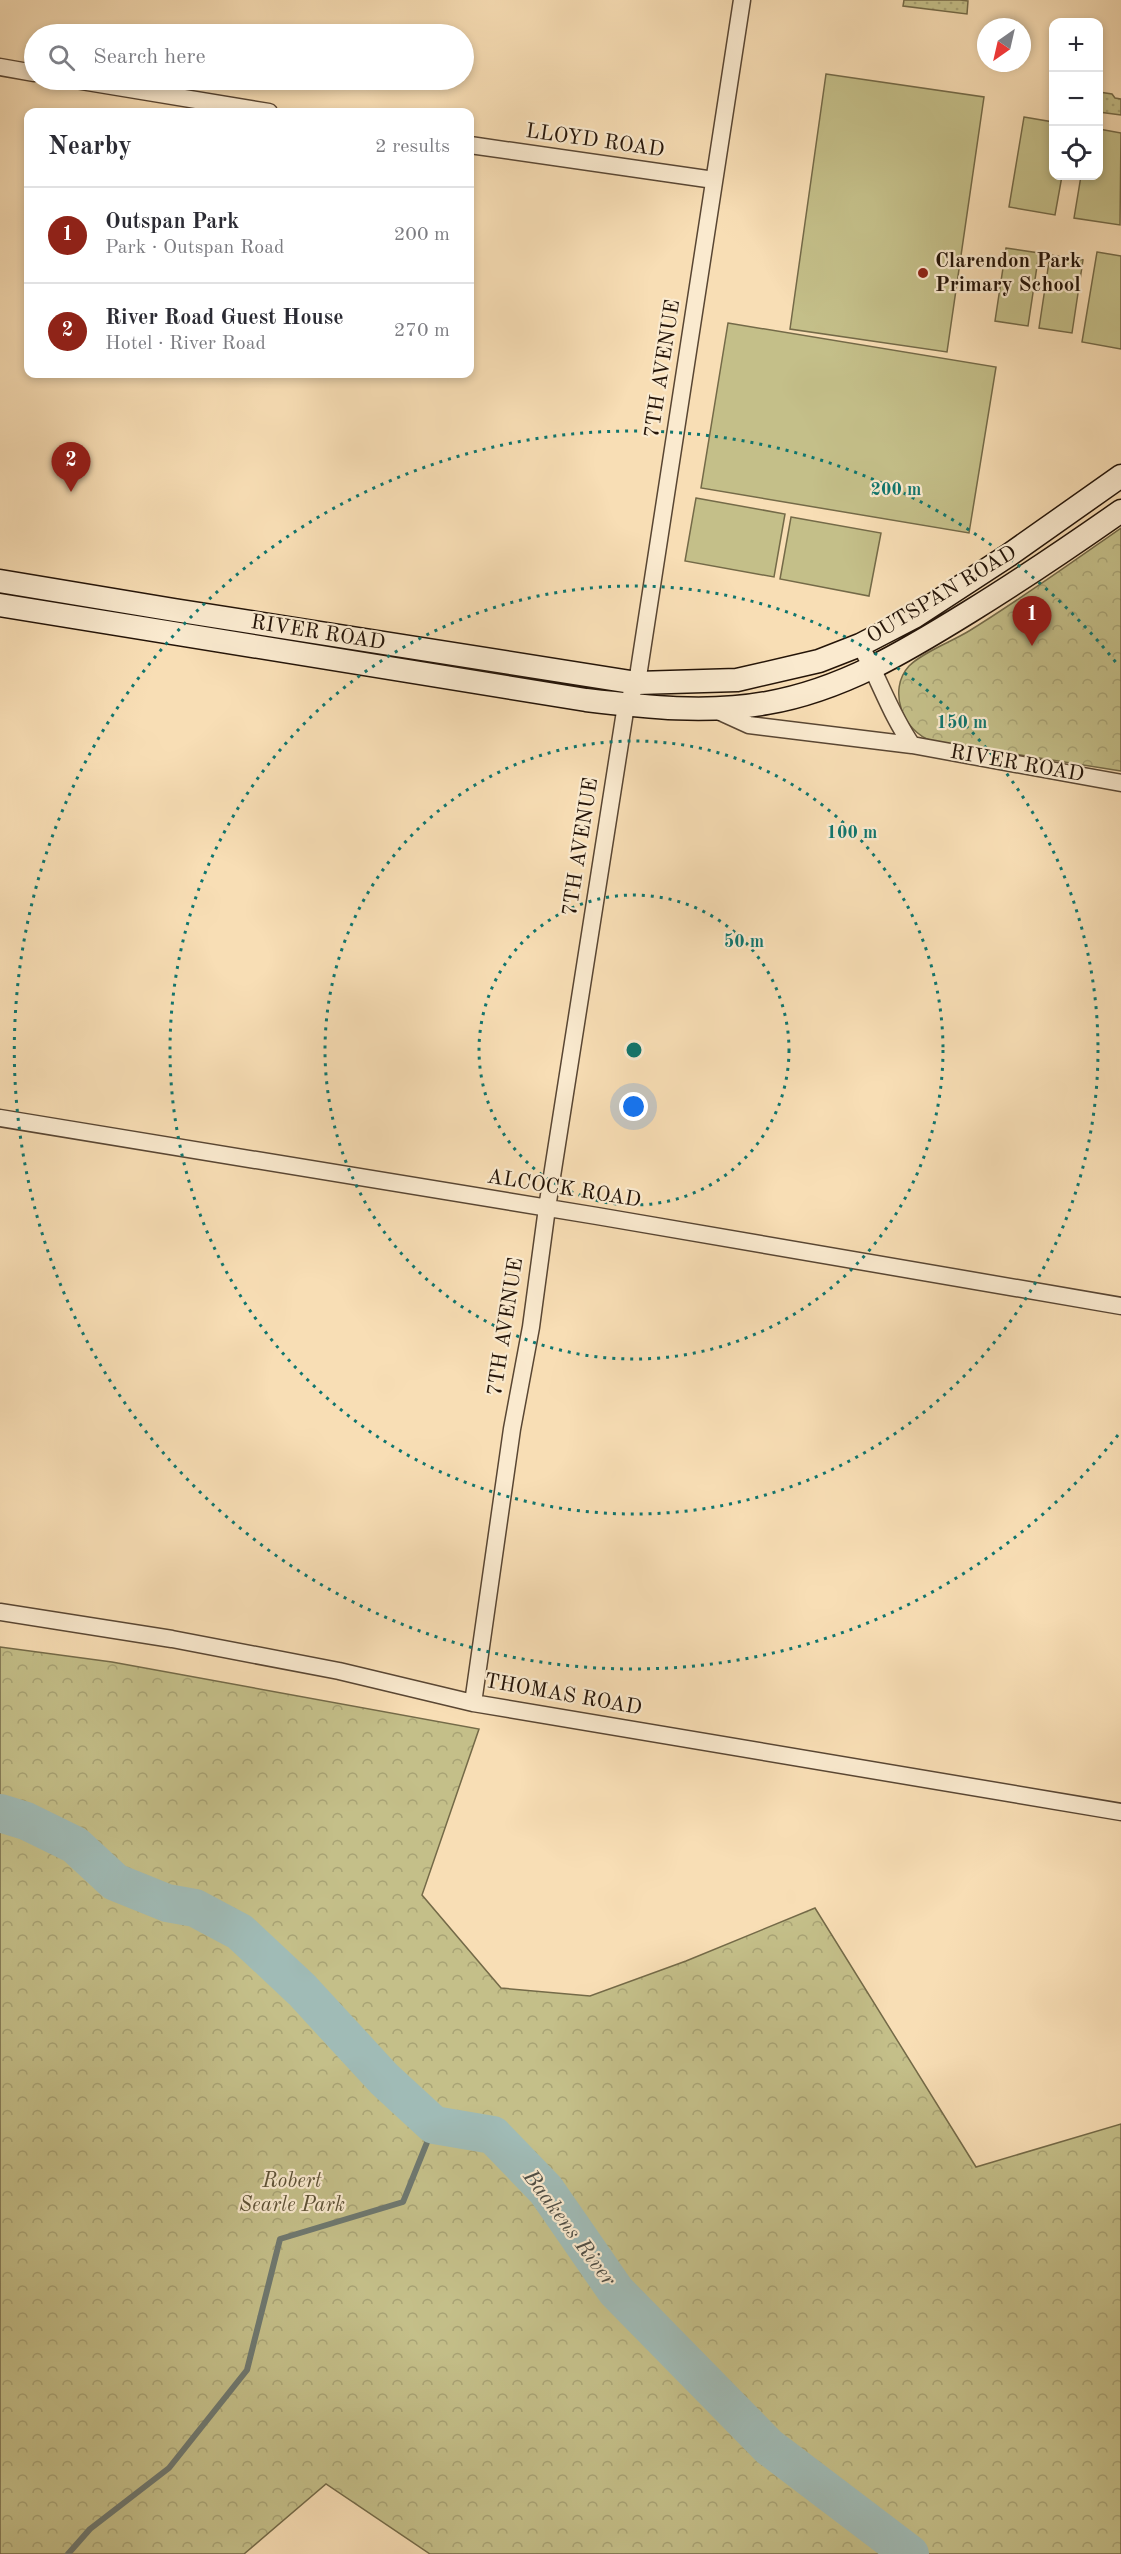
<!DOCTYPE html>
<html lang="en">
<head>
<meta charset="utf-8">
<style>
	body { margin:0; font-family:"Old Standard TT",serif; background:#f2f2f3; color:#2b2b33 }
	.controls { position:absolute; right:18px; top:18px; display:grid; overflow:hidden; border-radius:12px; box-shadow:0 3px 9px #0003 }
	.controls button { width:54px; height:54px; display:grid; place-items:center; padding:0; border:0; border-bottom:2px solid #e1e1e2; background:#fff; color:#2b2b33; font:30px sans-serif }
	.compass { position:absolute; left:977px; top:18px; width:54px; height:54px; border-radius:50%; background:#fff; box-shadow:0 3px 9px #0003; rotate:214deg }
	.you { position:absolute; left:634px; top:1107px; width:21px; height:21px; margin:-15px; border:4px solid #fff; border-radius:50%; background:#1a73e8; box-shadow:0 0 0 9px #1a73e833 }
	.badge { display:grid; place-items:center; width:39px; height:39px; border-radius:50%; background:#8f2418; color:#fff; font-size:20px; font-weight:700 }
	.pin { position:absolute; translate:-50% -50px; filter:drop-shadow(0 2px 3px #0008) }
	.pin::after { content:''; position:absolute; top:32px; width:21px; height:18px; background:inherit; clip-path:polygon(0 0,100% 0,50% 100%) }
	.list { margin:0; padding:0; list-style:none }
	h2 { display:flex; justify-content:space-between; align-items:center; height:78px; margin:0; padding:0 24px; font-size:26px }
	h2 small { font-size:20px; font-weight:400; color:#7c7c81 }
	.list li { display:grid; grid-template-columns:39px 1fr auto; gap:18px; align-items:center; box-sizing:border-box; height:96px; padding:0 24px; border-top:2px solid #e1e1e2 }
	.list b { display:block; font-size:22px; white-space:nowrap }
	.list p { margin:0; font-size:20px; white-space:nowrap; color:#7c7c81 }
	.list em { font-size:20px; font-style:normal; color:#7c7c81 }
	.icon { flex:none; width:33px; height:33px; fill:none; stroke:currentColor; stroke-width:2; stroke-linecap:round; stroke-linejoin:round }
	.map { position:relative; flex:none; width:1121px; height:2554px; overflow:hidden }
	.search { position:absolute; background:#fff; box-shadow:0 3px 9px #0003; left:24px; top:24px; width:450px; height:66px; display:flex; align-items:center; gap:15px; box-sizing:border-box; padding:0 21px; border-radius:33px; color:#7c7c81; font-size:22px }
	.panel { position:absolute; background:#fff; box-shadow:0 3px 9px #0003; left:24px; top:108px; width:450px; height:270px; border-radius:12px }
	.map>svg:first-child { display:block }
</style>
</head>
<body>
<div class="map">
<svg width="1121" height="2554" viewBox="0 0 1121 2554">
	<defs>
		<pattern id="grass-dots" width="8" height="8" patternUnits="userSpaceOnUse" patternTransform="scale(1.5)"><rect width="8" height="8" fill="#c4bf89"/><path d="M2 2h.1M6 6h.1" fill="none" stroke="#a8a375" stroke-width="1.8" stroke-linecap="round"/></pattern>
		<pattern id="forest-crowns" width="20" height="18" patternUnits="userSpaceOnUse" patternTransform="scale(1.5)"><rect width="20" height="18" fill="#c4bf89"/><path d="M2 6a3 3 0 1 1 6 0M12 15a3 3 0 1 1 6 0" fill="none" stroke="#a8a375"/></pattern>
	</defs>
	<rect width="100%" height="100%" fill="#f8deb5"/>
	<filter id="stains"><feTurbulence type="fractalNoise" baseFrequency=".00333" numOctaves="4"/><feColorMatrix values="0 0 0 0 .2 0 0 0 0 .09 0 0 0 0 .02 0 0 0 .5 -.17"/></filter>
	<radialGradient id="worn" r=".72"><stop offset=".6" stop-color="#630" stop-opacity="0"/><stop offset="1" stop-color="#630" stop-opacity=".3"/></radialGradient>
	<!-- grass -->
	<path fill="url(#grass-dots)" stroke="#746a48" stroke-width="1.5" d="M904,0h56l8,1 -1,13 -64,-8z
		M1099,92l13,2 3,4 6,1v16l-22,-3z"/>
	<!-- forest -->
	<path fill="url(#forest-crowns)" stroke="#746a48" stroke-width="1.5" d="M1121,528v243l-189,-30c-29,-9 -45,-51 -23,-75 14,-14 42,-24 60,-35 52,-32 102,-68 152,-103z
		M0,1647l112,15 367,67 -57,166 79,93 89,8 96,-35 129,-53 161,259 145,-43v430h-691l-104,-70 -82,70h-244z"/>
	<!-- pitch -->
	<path fill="#c4bf89" stroke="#746a48" stroke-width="1.5" d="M826,74l158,23 -37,255 -157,-23z
		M1024,117l29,5 1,54h8l-7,39 -46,-8z
		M1099,129l22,4 -1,92 -46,-7 7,-42h17z
		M1006,248l33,5 -11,73 -33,-5z
		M1097,252l24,4v93l-39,-7z
		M1050,255l33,5 -11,73 -33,-5z
		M728,323l268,44 -27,166 -268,-45z
		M696,498l89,16 -11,63 -89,-16z
		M791,517l90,16 -12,63 -89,-17z"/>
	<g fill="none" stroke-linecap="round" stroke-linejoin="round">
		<!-- stream -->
		<path stroke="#6e7870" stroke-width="6" d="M68,2554l22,-25 79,-61 78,-98 33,-131 123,-37 31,-77"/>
		<!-- river -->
		<path stroke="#a0bbb6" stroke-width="38" d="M0,1813l26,8 49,24 40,37 52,21 28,5 45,24 62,58 82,89 50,46 59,10 53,55 70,101 153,156 141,107"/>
		<defs>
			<path id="minor" d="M0,67l34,6
				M75,80l194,32
				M470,145l244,35
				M860,645c19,33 30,69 52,100
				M716,710l33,15 163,20 209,38
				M0,1118l597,98 524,90
				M0,1612l172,27 167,32 134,32 648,109
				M473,1703l39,-274 19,-102 16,-119 79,-503 11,-22 105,-683"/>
			<path id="secondary" d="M0,581l174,29 463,73 100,-3 82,-19 41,-16 54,-28 95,-62 112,-79
				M0,605l586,95c60,7 121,14 181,3 75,-13 139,-52 202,-91 52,-32 102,-66 152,-101"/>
		</defs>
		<!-- minor casing -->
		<use href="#minor" stroke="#594633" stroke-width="19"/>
		<!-- secondary casing -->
		<use href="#secondary" stroke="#241408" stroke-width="25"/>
		<!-- minor -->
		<use href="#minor" stroke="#faeacf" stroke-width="16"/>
		<!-- secondary -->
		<use href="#secondary" stroke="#faeacf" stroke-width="22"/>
	</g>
	<!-- distance rings -->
	<g fill="none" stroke="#0f766e" stroke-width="3" stroke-dasharray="3 6">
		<circle cx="634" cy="1050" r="155"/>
		<circle cx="634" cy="1050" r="309"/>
		<circle cx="634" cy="1050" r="464"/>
		<path d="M1118 1435A619 619 0 1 1 1118 665"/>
	</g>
	<!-- markers -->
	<circle fill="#8f2418" stroke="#faeacf" stroke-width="2" cx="923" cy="273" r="6"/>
	<g text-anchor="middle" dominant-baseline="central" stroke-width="4.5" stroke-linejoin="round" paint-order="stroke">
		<!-- street labels -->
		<g font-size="21" fill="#241408" stroke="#faeacf">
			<text transform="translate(595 141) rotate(8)">LLOYD ROAD</text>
			<text transform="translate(663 369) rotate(-81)">7TH AVENUE</text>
			<text transform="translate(942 595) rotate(-31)">OUTSPAN ROAD</text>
			<text transform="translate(318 633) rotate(9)">RIVER ROAD</text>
			<text transform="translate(1017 764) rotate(10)">RIVER ROAD</text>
			<text transform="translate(581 847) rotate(-81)">7TH AVENUE</text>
			<text transform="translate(564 1189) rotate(9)">ALCOCK ROAD</text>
			<text transform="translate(506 1327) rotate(-81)">7TH AVENUE</text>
			<text transform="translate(563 1695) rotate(10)">THOMAS ROAD</text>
		</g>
		<!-- poi labels -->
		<g font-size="21" font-weight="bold" fill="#241408" stroke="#faeacf" text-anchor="start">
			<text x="935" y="261">Clarendon Park<tspan x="935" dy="24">Primary School</tspan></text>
		</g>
		<!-- park labels -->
		<g font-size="21" font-style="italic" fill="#5c5035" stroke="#faeacf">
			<text x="292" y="2181">Robert<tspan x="292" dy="24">Searle Park</tspan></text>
		</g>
		<!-- water labels -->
		<g font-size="22" font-style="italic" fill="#4f4e45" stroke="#faeacf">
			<text transform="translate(569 2228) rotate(53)">Baakens River</text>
		</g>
	</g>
	<circle cx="634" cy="1050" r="9" fill="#0f766e" stroke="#faeacf" stroke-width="3"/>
	<g font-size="18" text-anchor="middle" font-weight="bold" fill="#0f766e" stroke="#faeacf" stroke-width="4.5" stroke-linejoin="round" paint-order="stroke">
		<text x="896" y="495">200 m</text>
		<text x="962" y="728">150 m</text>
		<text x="852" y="838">100 m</text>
		<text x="744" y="947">50 m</text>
	</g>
	<rect width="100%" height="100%" filter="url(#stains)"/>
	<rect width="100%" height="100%" fill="url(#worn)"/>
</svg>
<div class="controls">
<button>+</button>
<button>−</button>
<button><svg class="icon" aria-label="locate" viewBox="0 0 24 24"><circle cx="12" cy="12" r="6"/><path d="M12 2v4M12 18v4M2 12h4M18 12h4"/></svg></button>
</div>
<svg class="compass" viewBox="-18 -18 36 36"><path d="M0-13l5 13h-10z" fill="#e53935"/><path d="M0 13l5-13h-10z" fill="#7c7c81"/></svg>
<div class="you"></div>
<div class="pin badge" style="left:1032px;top:646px">1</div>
<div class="pin badge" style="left:71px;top:492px">2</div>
<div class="search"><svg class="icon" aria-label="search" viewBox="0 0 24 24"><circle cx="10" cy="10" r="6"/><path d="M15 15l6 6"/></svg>Search here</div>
<section class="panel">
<h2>Nearby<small>2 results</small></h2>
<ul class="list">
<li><span class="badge">1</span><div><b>Outspan Park</b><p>Park · Outspan Road</p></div><em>200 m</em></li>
<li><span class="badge">2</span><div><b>River Road Guest House</b><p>Hotel · River Road</p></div><em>270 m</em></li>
</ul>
</section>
</div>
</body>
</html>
